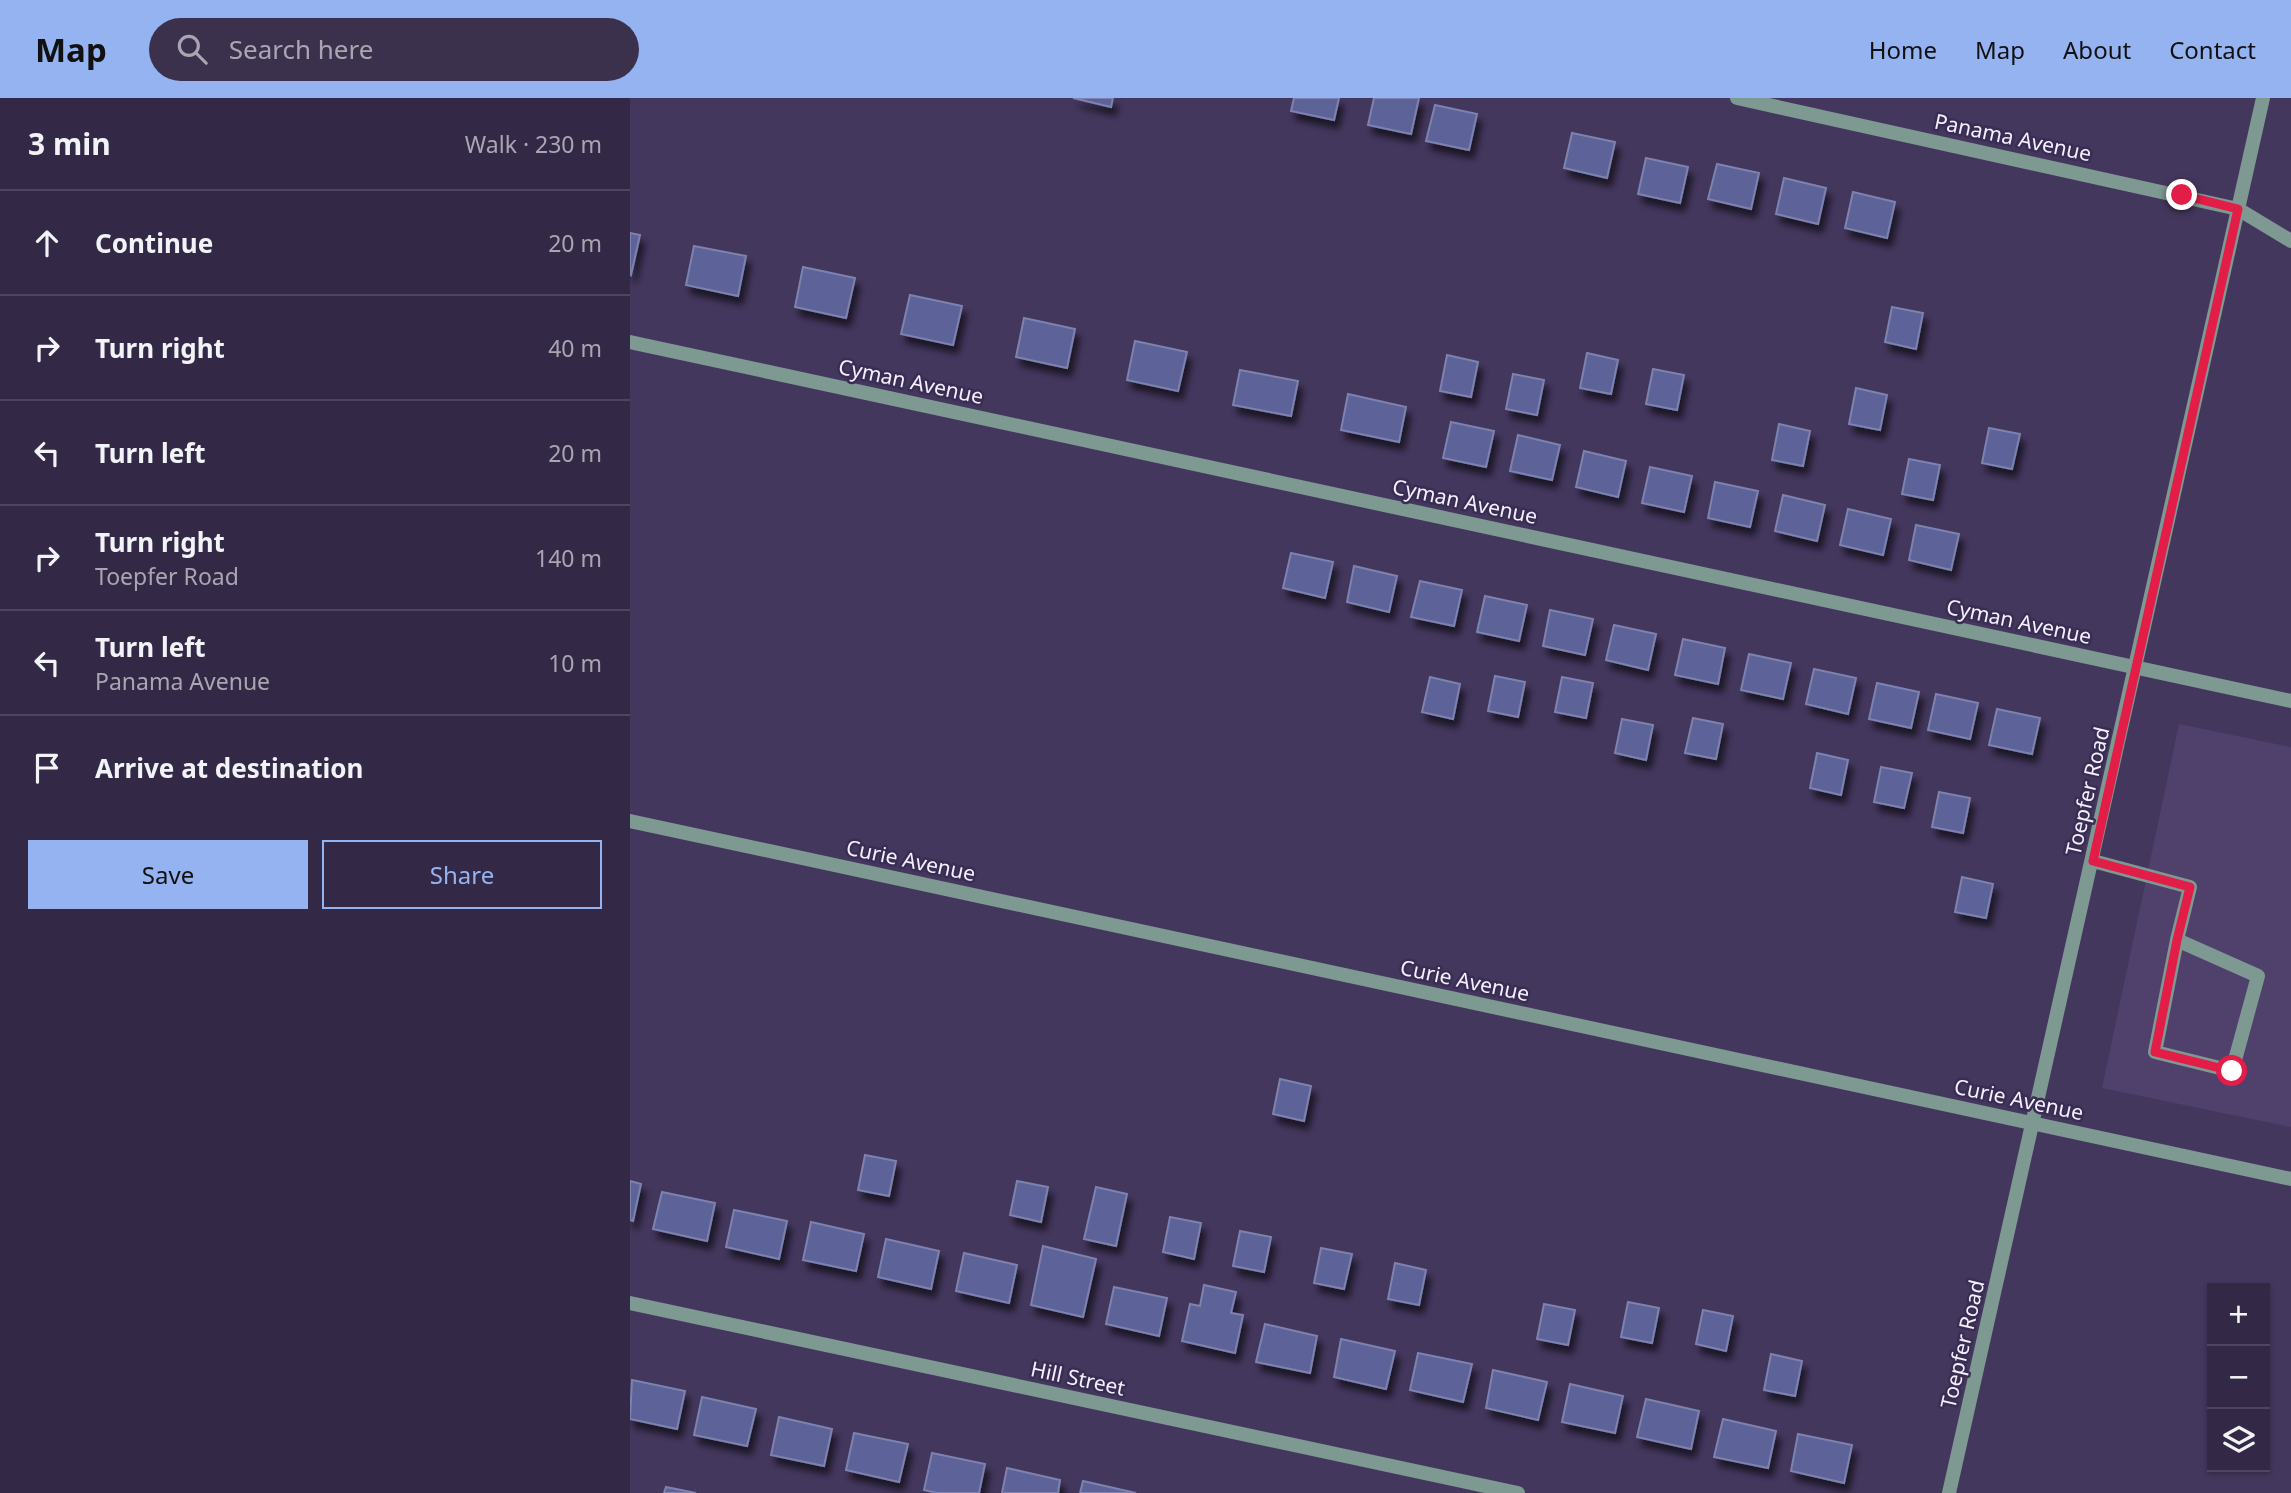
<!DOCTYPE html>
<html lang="en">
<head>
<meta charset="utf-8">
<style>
	body { margin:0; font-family:"Noto Sans",sans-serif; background:#3b314d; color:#f1f3f6 }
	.controls { position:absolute; right:21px; bottom:21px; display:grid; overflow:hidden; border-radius:0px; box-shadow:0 2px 5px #0004 }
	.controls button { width:63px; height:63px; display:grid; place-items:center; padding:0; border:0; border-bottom:2px solid #4e455f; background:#332946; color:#f1f3f6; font:35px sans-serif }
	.stop { position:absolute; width:21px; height:21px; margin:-16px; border:5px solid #e11d48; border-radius:50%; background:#fff }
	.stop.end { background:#e11d48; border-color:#fff; box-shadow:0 2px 7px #0008 }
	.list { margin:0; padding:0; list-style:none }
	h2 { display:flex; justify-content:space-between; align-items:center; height:91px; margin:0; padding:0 28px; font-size:30px }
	h2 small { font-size:23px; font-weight:400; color:#a9a6b3 }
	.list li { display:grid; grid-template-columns:46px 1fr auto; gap:21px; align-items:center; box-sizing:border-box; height:105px; padding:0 28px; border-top:2px solid #4e455f }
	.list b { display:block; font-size:26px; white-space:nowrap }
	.list p { margin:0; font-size:23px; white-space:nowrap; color:#a9a6b3 }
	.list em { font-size:23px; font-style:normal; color:#a9a6b3 }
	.actions { display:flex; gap:14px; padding:21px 28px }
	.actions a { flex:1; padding:16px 0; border:2px solid #95b2f1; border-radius:0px; text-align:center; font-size:24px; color:#95b2f1 }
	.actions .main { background:#95b2f1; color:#111 }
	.icon { flex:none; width:38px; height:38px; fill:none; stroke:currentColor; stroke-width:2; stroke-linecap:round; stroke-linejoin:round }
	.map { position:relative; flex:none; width:1661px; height:1395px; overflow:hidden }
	header { display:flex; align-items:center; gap:42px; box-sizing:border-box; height:98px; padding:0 35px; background:#95b2f1; color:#111 }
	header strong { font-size:33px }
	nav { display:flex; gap:38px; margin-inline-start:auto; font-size:24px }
	.search { width:490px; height:63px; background:#3b314d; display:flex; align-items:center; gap:18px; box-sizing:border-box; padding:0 24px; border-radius:38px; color:#a9a6b3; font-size:26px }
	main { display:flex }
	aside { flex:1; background:#332946 }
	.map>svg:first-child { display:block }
</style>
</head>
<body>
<header>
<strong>Map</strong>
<div class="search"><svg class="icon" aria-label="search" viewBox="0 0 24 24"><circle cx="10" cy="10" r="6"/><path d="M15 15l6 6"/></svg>Search here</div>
<nav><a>Home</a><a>Map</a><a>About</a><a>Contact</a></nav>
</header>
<main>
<aside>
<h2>3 min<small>Walk · 230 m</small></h2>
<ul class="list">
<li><svg class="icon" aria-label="ahead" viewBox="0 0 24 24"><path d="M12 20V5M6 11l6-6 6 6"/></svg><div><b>Continue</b></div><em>20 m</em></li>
<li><svg class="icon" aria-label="right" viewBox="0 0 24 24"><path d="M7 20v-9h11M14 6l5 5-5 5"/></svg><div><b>Turn right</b></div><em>40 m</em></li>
<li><svg class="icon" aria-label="left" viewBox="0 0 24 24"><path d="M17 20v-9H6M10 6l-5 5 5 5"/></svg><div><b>Turn left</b></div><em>20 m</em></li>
<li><svg class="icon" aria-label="right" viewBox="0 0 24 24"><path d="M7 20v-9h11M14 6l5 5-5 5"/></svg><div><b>Turn right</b><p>Toepfer Road</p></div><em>140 m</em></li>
<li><svg class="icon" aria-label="left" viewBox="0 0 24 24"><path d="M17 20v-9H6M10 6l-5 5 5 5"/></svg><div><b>Turn left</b><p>Panama Avenue</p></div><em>10 m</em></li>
<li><svg class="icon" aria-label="arrive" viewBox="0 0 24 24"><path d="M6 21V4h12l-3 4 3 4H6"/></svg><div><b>Arrive at destination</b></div></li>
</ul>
<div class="actions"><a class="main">Save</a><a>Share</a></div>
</aside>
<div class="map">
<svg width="1661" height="1395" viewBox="0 0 1661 1395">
	<defs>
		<filter id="shadow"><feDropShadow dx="4.5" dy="8" stdDeviation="3.5" flood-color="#0009"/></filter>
	</defs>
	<rect width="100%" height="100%" fill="#44375e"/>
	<!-- built -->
	<path fill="#4f406c" d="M1549,626l112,23v380l-189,-39z"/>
	<!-- building -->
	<path fill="#5d6299" stroke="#7d82af" stroke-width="2" filter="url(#shadow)" d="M443,0h40l-2,9z
		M664,0h45l-5,22 -43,-9z
		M744,0h45l-8,36 -43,-9z
		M805,7l42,9 -8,36 -43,-9z
		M942,35l43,9 -8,36 -43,-10z
		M1016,60l42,9 -8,36 -42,-9z
		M1087,66l42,9 -8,36 -43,-10z
		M1154,80l42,10 -8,36 -42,-10z
		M1223,94l42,10 -8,36 -42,-10z
		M0,135l10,2 -9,40 -1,-1z
		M64,148l52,10 -8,40 -52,-11z
		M173,169l52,11 -9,40 -51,-11z
		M280,197l52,11 -9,39 -52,-11z
		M1262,209l31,6 -7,36 -31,-7z
		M394,220l51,11 -8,39 -51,-11z
		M505,243l52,11 -9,39 -51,-11z
		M957,255l31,7 -7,34 -31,-6z
		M817,257l31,7 -7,35 -31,-6z
		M1023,271l31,6 -7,35 -31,-6z
		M610,272l58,11 -7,35 -58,-11z
		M883,276l31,6 -7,35 -31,-6z
		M1226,290l31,7 -7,35 -31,-6z
		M718,296l58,13 -7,35 -58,-12z
		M821,324l43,9 -8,36 -43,-9z
		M1149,326l31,7 -7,35 -31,-6z
		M1359,330l31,6 -8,35 -30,-6z
		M888,337l42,10 -8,35 -42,-9z
		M954,353l42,10 -8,36 -42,-10z
		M1279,361l31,6 -7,35 -31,-6z
		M1020,369l42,9 -8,36 -42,-9z
		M1085,384l43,9 -8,36 -42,-9z
		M1153,397l42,10 -8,36 -42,-10z
		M1218,411l43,10 -8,36 -43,-10z
		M1286,427l43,9 -8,36 -42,-10z
		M661,455l42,9 -8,36 -42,-10z
		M724,468l43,10 -8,36 -42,-10z
		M790,483l42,9 -8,36 -43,-9z
		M855,498l42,9 -8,36 -42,-9z
		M920,512l43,9 -8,36 -42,-9z
		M984,527l42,9 -8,36 -42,-10z
		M1053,541l42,9 -7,36 -43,-9z
		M1119,556l42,9 -8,36 -42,-9z
		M1184,571l42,9 -8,36 -42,-10z
		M865,578l30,6 -7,35 -30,-6z
		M800,579l30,7 -7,35 -31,-7z
		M932,579l31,6 -7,35 -31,-6z
		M1247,585l42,9 -8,36 -42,-9z
		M1306,596l42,9 -8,36 -42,-9z
		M1367,611l43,9 -8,36 -43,-9z
		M1063,620l30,6 -7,35 -31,-6z
		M992,621l31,6 -7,35 -31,-7z
		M1187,655l31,7 -7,35 -31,-7z
		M1251,669l31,6 -8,35 -30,-6z
		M1309,694l31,6 -7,35 -31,-6z
		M1332,779l31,7 -7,34 -31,-6z
		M650,981l31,7 -7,35 -31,-7z
		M235,1057l31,6 -7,35 -31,-6z
		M0,1083l11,3 -8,37 -3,-1z
		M387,1083l31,6 -7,35 -31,-7z
		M466,1089l31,7 -11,52 -32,-7z
		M32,1094l53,11 -8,38 -54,-12z
		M104,1112l53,11 -8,38 -53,-12z
		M540,1119l31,6 -7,36 -31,-7z
		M181,1124l53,12 -8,37 -53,-11z
		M610,1133l31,6 -7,35 -31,-6z
		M256,1141l53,12 -8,38 -53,-12z
		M413,1148l53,13 -13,58 -52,-12z
		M691,1150l31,6 -8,35 -30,-6z
		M334,1155l53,12 -8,38 -53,-12z
		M765,1165l31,7 -7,35 -31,-6z
		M574,1187l32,7 -5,21 12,2 -8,38 -53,-12 8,-37 10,2z
		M484,1189l53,11 -8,38 -53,-12z
		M998,1204l31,6 -7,35 -31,-6z
		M914,1206l31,6 -7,35 -31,-6z
		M1073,1212l30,6 -7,35 -30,-7z
		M635,1226l52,12 -7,37 -54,-11z
		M711,1241l54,12 -9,38 -52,-12z
		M788,1255l54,11 -9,38 -53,-12z
		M1141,1256l31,7 -7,35 -31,-6z
		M863,1272l54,12 -9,38 -52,-12z
		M2,1282l53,11 -8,38 -47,-10z
		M940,1286l53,12 -8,37 -53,-11z
		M72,1299l54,12 -9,37 -53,-11z
		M1016,1301l53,12 -8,38 -54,-12z
		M149,1319l53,12 -8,37 -53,-11z
		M1093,1321l53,12 -8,37 -54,-11z
		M224,1335l54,11 -9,38 -53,-12z
		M1168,1336l54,11 -8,38 -53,-12z
		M302,1355l53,11 -6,29h-42l-13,-3z
		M377,1370l53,12 -2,13h-56z
		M453,1383l53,12h-56z
		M36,1389l30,6h-32z"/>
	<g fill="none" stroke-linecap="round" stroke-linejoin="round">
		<!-- service -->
		<path stroke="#7e9892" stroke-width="14" d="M1463,763l97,26 -13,53 -22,112 77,19 26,-95 -81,-36"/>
		<!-- minor -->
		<path stroke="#7e9892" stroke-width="14" d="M1107,0l501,111 53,32
			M0,244l1661,359
			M0,723l1661,358
			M0,1205l888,190"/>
		<!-- tertiary -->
		<path stroke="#7e9892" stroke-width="14" d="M1319,1395l314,-1395"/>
	</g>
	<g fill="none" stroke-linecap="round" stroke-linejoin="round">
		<!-- route -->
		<path stroke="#e11d48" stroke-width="9" d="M1552,97l56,14 -145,652 97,26 -13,53 -22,112 77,19"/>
	</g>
	<g text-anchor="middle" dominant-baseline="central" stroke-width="5" stroke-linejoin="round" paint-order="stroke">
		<!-- street labels -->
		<g font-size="21" fill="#f3effe" stroke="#3a2d53">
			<text transform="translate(1383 39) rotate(12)">Panama Avenue</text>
			<text transform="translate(281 283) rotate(12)">Cyman Avenue</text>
			<text transform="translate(835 403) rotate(12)">Cyman Avenue</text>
			<text transform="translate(1389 523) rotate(12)">Cyman Avenue</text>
			<text transform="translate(1457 693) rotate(-77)">Toepfer Road</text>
			<text transform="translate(281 762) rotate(12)">Curie Avenue</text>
			<text transform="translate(835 882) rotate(12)">Curie Avenue</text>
			<text transform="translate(1389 1001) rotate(12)">Curie Avenue</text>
			<text transform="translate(1332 1246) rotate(-77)">Toepfer Road</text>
			<text transform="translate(448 1280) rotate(12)">Hill Street</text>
		</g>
	</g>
</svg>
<div class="controls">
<button>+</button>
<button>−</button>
<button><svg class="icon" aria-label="layers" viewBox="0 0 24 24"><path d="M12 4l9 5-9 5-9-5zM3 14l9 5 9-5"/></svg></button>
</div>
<div class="stop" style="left:1602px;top:973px"></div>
<div class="stop end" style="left:1552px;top:97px"></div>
</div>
</main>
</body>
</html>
